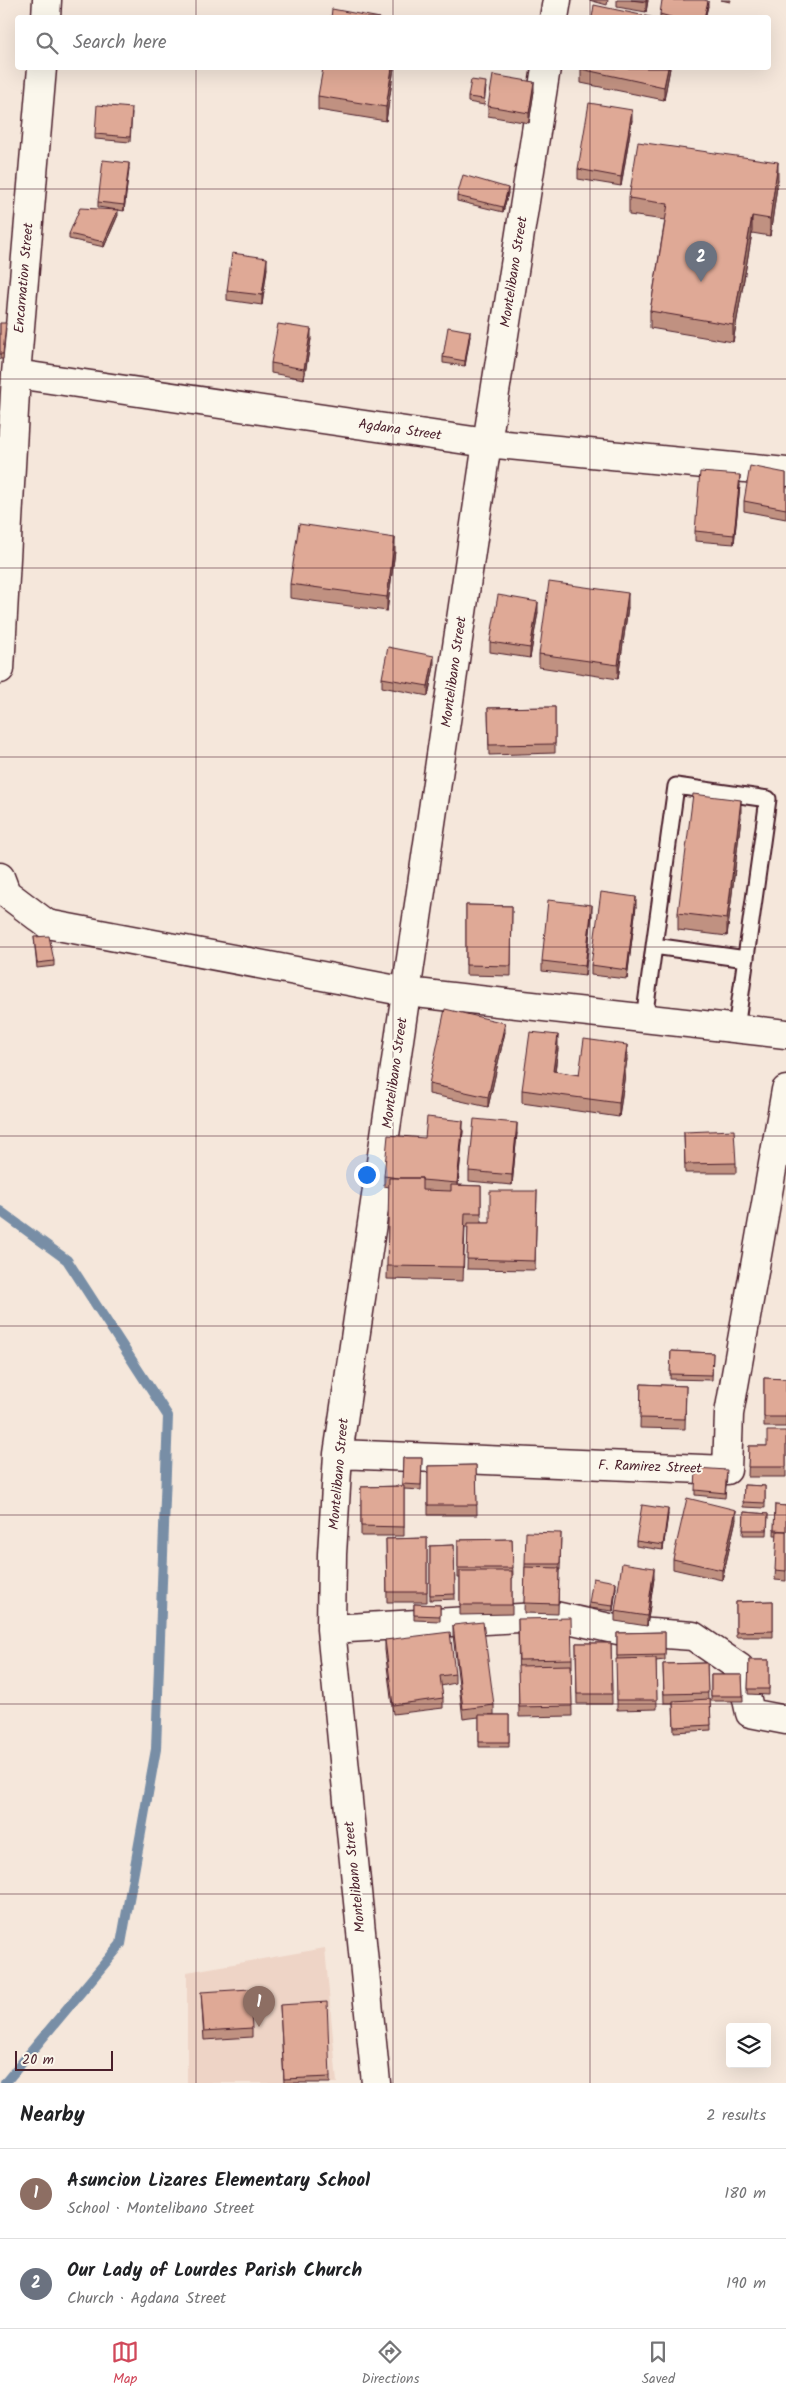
<!DOCTYPE html>
<html lang="en">
<head>
<meta charset="utf-8">
<style>
	body { margin:0; font-family:Kalam,sans-serif; background:#f6f6f6; color:#202124 }
	.controls { position:absolute; right:15px; bottom:15px; display:grid; overflow:hidden; border-radius:5px; box-shadow:0 5px 20px #0002 }
	.controls button { width:45px; height:45px; display:grid; place-items:center; padding:0; border:0; border-bottom:1px solid #e0e0e0; background:#fff; color:#202124; font:25px sans-serif }
	.scale { position:absolute; left:15px; bottom:12px; width:98px; box-sizing:border-box; padding-left:5px; border:2px solid #4a1f2b; border-top:0; font-size:14px; line-height:18px; white-space:nowrap; color:#4a1f2b; -webkit-text-stroke:4px #fbf7ec; paint-order:stroke }
	.you { position:absolute; left:366px; top:1174px; width:18px; height:18px; margin:-12px; border:4px solid #fff; border-radius:50%; background:#1a73e8; box-shadow:0 0 0 8px #1a73e833 }
	.badge { display:grid; place-items:center; width:32px; height:32px; border-radius:50%; background:#d1495b; color:#fff; font-size:16px; font-weight:700 }
	.pin { position:absolute; translate:-50% -41px; filter:drop-shadow(0 1px 2px #0008) }
	.pin::after { content:''; position:absolute; top:26px; width:18px; height:15px; background:inherit; clip-path:polygon(0 0,100% 0,50% 100%) }
	.list { margin:0; padding:0; list-style:none }
	h2 { display:flex; justify-content:space-between; align-items:center; height:65px; margin:0; padding:0 20px; font-size:21px }
	h2 small { font-size:16px; font-weight:400; color:#757577 }
	.list li { display:grid; grid-template-columns:32px 1fr auto; gap:15px; align-items:center; box-sizing:border-box; height:90px; padding:0 20px; border-top:1px solid #e0e0e0 }
	.list b { display:block; font-size:19px; white-space:nowrap }
	.list p { margin:0; font-size:16px; white-space:nowrap; color:#757577 }
	.list em { font-size:16px; font-style:normal; color:#757577 }
	.icon { flex:none; width:28px; height:28px; fill:none; stroke:currentColor; stroke-width:2; stroke-linecap:round; stroke-linejoin:round }
	.map { position:relative; flex:none; width:786px; height:2083px; overflow:hidden }
	.search { position:absolute; background:#fff; box-shadow:0 5px 20px #0002; left:15px; right:15px; top:15px; height:55px; display:flex; align-items:center; gap:12px; box-sizing:border-box; padding:0 18px; border-radius:5px; color:#757577; font-size:19px }
	.sheet { height:245px; background:#fff }
	nav { display:flex; justify-content:space-around; align-items:center; box-sizing:border-box; height:70px; border-top:1px solid #e0e0e0; background:#fff; font-size:14px; color:#757577 }
	nav a { display:grid; justify-items:center; gap:2px }
	nav .on { color:#d1495b }
	.map>svg:first-child { display:block }
</style>
</head>
<body>
<div class="map">
<svg width="786" height="2083" viewBox="0 0 786 2083">
	<rect width="100%" height="100%" fill="#f5e7db"/>
	<filter id="ink" filterUnits="userSpaceOnUse"><feTurbulence type="fractalNoise" baseFrequency=".02" numOctaves="2"/><feDisplacementMap in="SourceGraphic" scale="10" xChannelSelector="R" yChannelSelector="G"/><feConvolveMatrix kernelMatrix="1 2 1 2 8 2 1 2 1" color-interpolation-filters="sRGB"/></filter>
	<g filter="url(#ink)">
		<!-- built -->
		<path fill="#eed4c6" d="M325,1948l12,135h-150v-111z"/>
		<g fill="none" stroke-linecap="round" stroke-linejoin="round">
			<!-- stream -->
			<path stroke="#788ea6" stroke-width="10" d="M0,1211l67,49 101,156 -12,333 -35,195 -116,139"/>
			<defs>
				<path id="service" d="M654,946l92,13
					M644,1019l32,-233 92,13 -32,230"/>
				<path id="minor" d="M46,18l1,-18
					M554,18l3,-18
					M16,374l471,69 299,29
					M0,669l16,-295 26,-306
					M0,877l6,16 41,31 360,68 379,42
					M338,1454l389,16 2,-56 57,-324
					M331,1629l224,-13 68,15 70,5 47,32 10,45 36,7
					M376,2083l-45,-454 1,-75 6,-100 149,-1011 59,-375"/>
			</defs>
			<!-- service casing -->
			<use href="#service" stroke="#4a1f2b" stroke-width="19"/>
			<!-- minor casing -->
			<use href="#minor" stroke="#4a1f2b" stroke-width="31"/>
			<!-- service -->
			<use href="#service" stroke="#fbf7ec" stroke-width="15"/>
			<!-- minor -->
			<use href="#minor" stroke="#fbf7ec" stroke-width="28"/>
		</g>
		<!-- wall -->
		<path fill="#c09181" stroke="#4a1f2b" d="M589,0h19l-1,5z
			M617,0h31l-2,12 -29,-5z
			M721,0h10l-1,2z
			M708,6l-3,12h-45v-4z
			M394,68l-8,53 -68,-11v-14z
			M581,68h89l-6,32 -83,-17z
			M486,87l-2,18 -16,-3v-5z
			M534,91l-5,32 -41,-7v-10z
			M132,113l-2,29 -35,-3v-5z
			M632,120l-11,66 -43,-7v-10z
			M129,168l-5,43 -26,-4v-5z
			M778,179l-8,57 -18,-3 -19,109 -83,-14v-17l15,-91 -36,-5v-17z
			M508,193l-5,19 -46,-11v-5z
			M118,215l-14,32 -35,-8v-5z
			M267,268l-5,37 -35,-5v-9z
			M0,323l6,5 -3,31h-3z
			M470,336l-5,30 -22,-3v-6z
			M311,339l-7,40 -33,-6v-10z
			M786,473v46l-42,-8v-10z
			M740,485l-6,59 -39,-3v-10z
			M395,551l-8,60 -97,-13v-14z
			M628,607l-10,72 -79,-12v-13z
			M538,612l-8,46 -40,-6v-10z
			M434,666l-6,30 -46,-9v-9z
			M555,707v46l-66,2 -1,-47z
			M741,817l-14,119 -49,-6v-17z
			M466,905l46,1 -1,70 -45,-1z
			M636,906l-9,73 -36,-4v-10z
			M592,915l-7,61 -43,-5v-10z
			M34,937l20,24v5l-17,2z
			M505,1032l-17,75 -59,-13v-10z
			M558,1049l-3,22 24,4 48,-16 -8,58 -97,-14v-13z
			M463,1131l-5,54 23,1v37h9l47,-32 -2,79 -68,-1 1,-42h-3l-2,54 -76,-2 2,-92 -5,-1v-10l41,-38z
			M684,1132l52,31v10h-51z
			M517,1133l-5,52 -43,-4v-10z
			M671,1351l42,2 -1,27 -42,-1z
			M764,1378l22,1v48h-22z
			M641,1384l45,2 -1,43 -45,-1z
			M786,1431v46h-38l1,-31h18z
			M403,1458h19l-1,32 -17,-1v47h-43v-49l41,-1z
			M476,1465l1,50h-49v-49z
			M727,1476l-2,22 -30,-3v-5z
			M744,1485l21,1v22l-22,-1z
			M775,1505l11,1v75l-11,-1 2,-45h-3z
			M744,1512l24,2 -1,21h-24z
			M668,1514l-5,36 -27,-4v-5z
			M736,1519l-14,61 -49,-11v-10z
			M561,1533l-1,37h-1l-1,44 -34,-1 1,-49z
			M427,1538v64h-40l-1,-63z
			M512,1539l1,39h-1v36l-52,1v-37h-2v-38z
			M454,1545l1,54 -25,1v-54z
			M654,1578l-7,48 -32,-5v-10z
			M616,1587l-3,24 -24,-3v-5z
			M773,1601v36h-37v-35z
			M414,1604l26,1v16l-26,-1z
			M518,1619l54,40v9h-1l1,48 -53,1z
			M453,1625l41,80v10h-5h20v32h-30v-30l-16,2 -10,-84z
			M665,1632v28l-9,1 1,48 -40,1v-77z
			M385,1640l70,34v9l-14,3 2,12v10l-50,6 -8,-64z
			M576,1643h35l1,61h-35z
			M749,1660h20v35l-21,-1z
			M707,1663l1,36h2l1,31 -37,2 -1,-29h-9l-1,-39z
			M711,1675h31l1,26h-32z
			M201,1992l51,36v9l-48,3z
			M280,2005l50,72v6h-46z"/>
		<!-- shaded-wall -->
		<path fill="#9c7669" stroke="#4a1f2b" d="M646,0h2l-2,12z
			M708,1v5l-3,12h-1z
			M392,68h2l-8,53v-14z
			M668,68h2l-6,32v-13z
			M534,82v9l-5,32v-10z
			M632,110v10l-11,66v-9z
			M778,162v17l-8,57v-17z
			M129,163v5l-5,43v-6z
			M508,188v5l-5,19v-5z
			M118,210v5l-14,32v-5z
			M752,216v17l-19,109v-17z
			M267,258v10l-5,37v-10z
			M311,329v10l-7,40v-10z
			M470,331v5l-5,30v-5z
			M740,475v10l-6,59v-9z
			M395,538v13l-8,60v-14z
			M628,593v14l-10,72v-14z
			M538,602v10l-8,46v-10z
			M434,656v10l-6,30v-10z
			M741,800v17l-14,119v-17z
			M636,897v9l-9,73v-9z
			M592,905v10l-7,61v-10z
			M505,1023v9l-17,75v-10z
			M558,1035v14l-5,36v-14z
			M627,1045v14l-8,58v-14z
			M463,1121v10l-6,62v-10z
			M517,1123v10l-5,52v-10z
			M668,1509v5l-5,36v-5z
			M736,1510v9l-14,61v-10z
			M654,1568v10l-7,48v-10z
			M616,1582v5l-3,24v-5z"/>
		<!-- building -->
		<path fill="#dfa996" stroke="#4a1f2b" d="M631,0h15v2z
			M662,0h42l4,1 -4,17h-30l-14,-4z
			M594,5l61,13h-63z
			M332,9l48,9h-49z
			M323,68h69l-6,39 -68,-11z
			M581,68h87l-4,19 -83,-18z
			M493,75l41,7 -5,31 -41,-7z
			M471,80l15,2 -2,17 -16,-2z
			M589,103l43,7 -11,67 -43,-8z
			M97,105l35,3 -2,29 -35,-3z
			M638,142l140,20 -8,57 -18,-3 -19,109 -83,-14 18,-107 -39,-6z
			M103,160l26,3 -5,42 -26,-3z
			M463,175l45,13 -5,19 -46,-11z
			M80,208l38,2 -14,32 -35,-8z
			M232,253l35,5 -5,37 -35,-4z
			M0,323h6l-3,31h-3z
			M278,324l33,5 -7,40 -33,-6z
			M448,327l22,4 -5,30 -22,-4z
			M750,466l36,7v36l-42,-8z
			M700,472l40,3 -6,60 -39,-4z
			M299,524l96,14 -8,59 -97,-13z
			M549,582l79,11 -10,72 -79,-11z
			M498,595l40,7 -8,46 -40,-6z
			M388,647l46,9 -6,30 -46,-8z
			M555,707v37l-66,1 -1,-37z
			M693,794l48,6 -14,119 -49,-6z
			M601,892l35,5 -9,73 -36,-5z
			M548,900l44,5 -7,61 -43,-5z
			M466,905l46,1 -1,60 -45,-1z
			M49,936l5,25 -17,2 -3,-26z
			M445,1009l60,14 -17,74 -59,-13z
			M530,1032l28,3 -5,36 26,4 5,-36 43,6 -8,58 -97,-13z
			M427,1117l36,4 -6,62 -35,-3v-2h-23l-15,-2 4,-41 37,3z
			M474,1119l43,4 -5,52 -43,-4z
			M734,1130l2,33 -51,1 -1,-32z
			M389,1178h33v12l29,1v-6l30,1v27h-16l-2,54 -76,-1z
			M490,1191h47l-2,70 -68,-2 1,-36h22z
			M671,1351l42,2 -1,22 -42,-1z
			M764,1378l22,1v38h-22z
			M641,1384l45,2 -1,33 -45,-1z
			M767,1431h19v36h-38l1,-21h18z
			M403,1458h19l-1,27 -19,-1z
			M476,1465l1,40h-49v-39z
			M696,1468l31,2 -2,23 -30,-3z
			M744,1485l21,1v17l-22,-1z
			M404,1486v41l-43,-1v-39z
			M687,1498l49,12 -14,60 -49,-11z
			M642,1505l26,4 -5,36 -27,-4z
			M775,1505l11,1v25l-12,-1z
			M744,1512l24,2 -1,16h-24z
			M777,1531h9v40l-11,-1z
			M526,1532l35,1 -1,31h-35z
			M427,1538v54h-40l-1,-53z
			M512,1539l1,29h-55v-28z
			M454,1545l1,49 -25,1v-49z
			M622,1563l32,5 -7,48 -32,-5z
			M525,1567l34,1 -1,36 -34,-1z
			M460,1571h52v34h-52z
			M593,1578l23,4 -3,24 -24,-3z
			M773,1601v30l-37,1v-30z
			M414,1604l26,1v11l-26,-1z
			M571,1618l1,41 -53,1 -1,-41z
			M483,1622l11,83 -31,4 -10,-84z
			M450,1632l5,42 -15,2 3,22 -50,7 -8,-65z
			M665,1632v23l-48,1v-23z
			M576,1643h35l1,51h-35z
			M656,1658l1,42h-40l-1,-41z
			M749,1660h20v29h-21z
			M707,1663l1,30 -44,1 -1,-30z
			M571,1665l1,41 -53,1 -1,-41z
			M711,1675h31l1,21h-32z
			M710,1699l1,26 -37,2 -1,-26z
			M479,1715h30v27h-30z
			M250,1989l2,39 -48,3 -3,-39z
			M327,2002l3,75 -46,2 -4,-74z"/>
	</g>
	<!-- grid -->
	<path fill="none" stroke="#4a1f2b" stroke-width="1" stroke-opacity="0.55" d="M196,0v18M393,0v18M590,0v18M196,68v2015M393,68v2015M590,68v2015M0,189h786M0,379h786M0,568h786M0,757h786M0,947h786M0,1136h786M0,1326h786M0,1515h786M0,1704h786M0,1894h786"/>
	<g text-anchor="middle" dominant-baseline="central" stroke-width="4" stroke-linejoin="round" paint-order="stroke">
		<!-- street labels -->
		<g font-size="14" fill="#4a1f2b" stroke="#fbf7ec">
			<text transform="translate(514 272) rotate(-81)">Montelibano Street</text>
			<text transform="translate(24 278) rotate(-85)">Encarnation Street</text>
			<text transform="translate(400 430) rotate(8)">Agdana Street</text>
			<text transform="translate(454 672) rotate(-82)">Montelibano Street</text>
			<text transform="translate(395 1073) rotate(-82)">Montelibano Street</text>
			<text transform="translate(650 1467) rotate(2)">F. Ramirez Street</text>
			<text transform="translate(339 1474) rotate(-85)">Montelibano Street</text>
			<text transform="translate(355 1877) rotate(-96)">Montelibano Street</text>
		</g>
	</g>
</svg>
<div class="controls">
<button><svg class="icon" aria-label="layers" viewBox="0 0 24 24"><path d="M12 4l9 5-9 5-9-5zM3 14l9 5 9-5"/></svg></button>
</div>
<div class="scale">20 m</div>
<div class="you"></div>
<div class="pin badge" style="left:259px;top:2027px;background:#8d6e63">1</div>
<div class="pin badge" style="left:701px;top:282px;background:#6b7280">2</div>
<div class="search"><svg class="icon" aria-label="search" viewBox="0 0 24 24"><circle cx="10" cy="10" r="6"/><path d="M15 15l6 6"/></svg>Search here</div>
</div>
<section class="sheet">
<h2>Nearby<small>2 results</small></h2>
<ul class="list">
<li><span class="badge" style="background:#8d6e63">1</span><div><b>Asuncion Lizares Elementary School</b><p>School · Montelibano Street</p></div><em>180 m</em></li>
<li><span class="badge" style="background:#6b7280">2</span><div><b>Our Lady of Lourdes Parish Church</b><p>Church · Agdana Street</p></div><em>190 m</em></li>
</ul>
</section>
<nav>
<a class="on"><svg class="icon" aria-label="map" viewBox="0 0 24 24"><path d="M3 6l6-2 6 2 6-2v14l-6 2-6-2-6 2zM9 4v14M15 6v14"/></svg>Map</a>
<a><svg class="icon" aria-label="directions" viewBox="0 0 24 24"><path d="M12 3l9 9-9 9-9-9zM9 14v-3h6M13 9l2 2-2 2"/></svg>Directions</a>
<a><svg class="icon" aria-label="saved" viewBox="0 0 24 24"><path d="M7 4h10v16l-5-4-5 4z"/></svg>Saved</a>
</nav>
</body>
</html>
